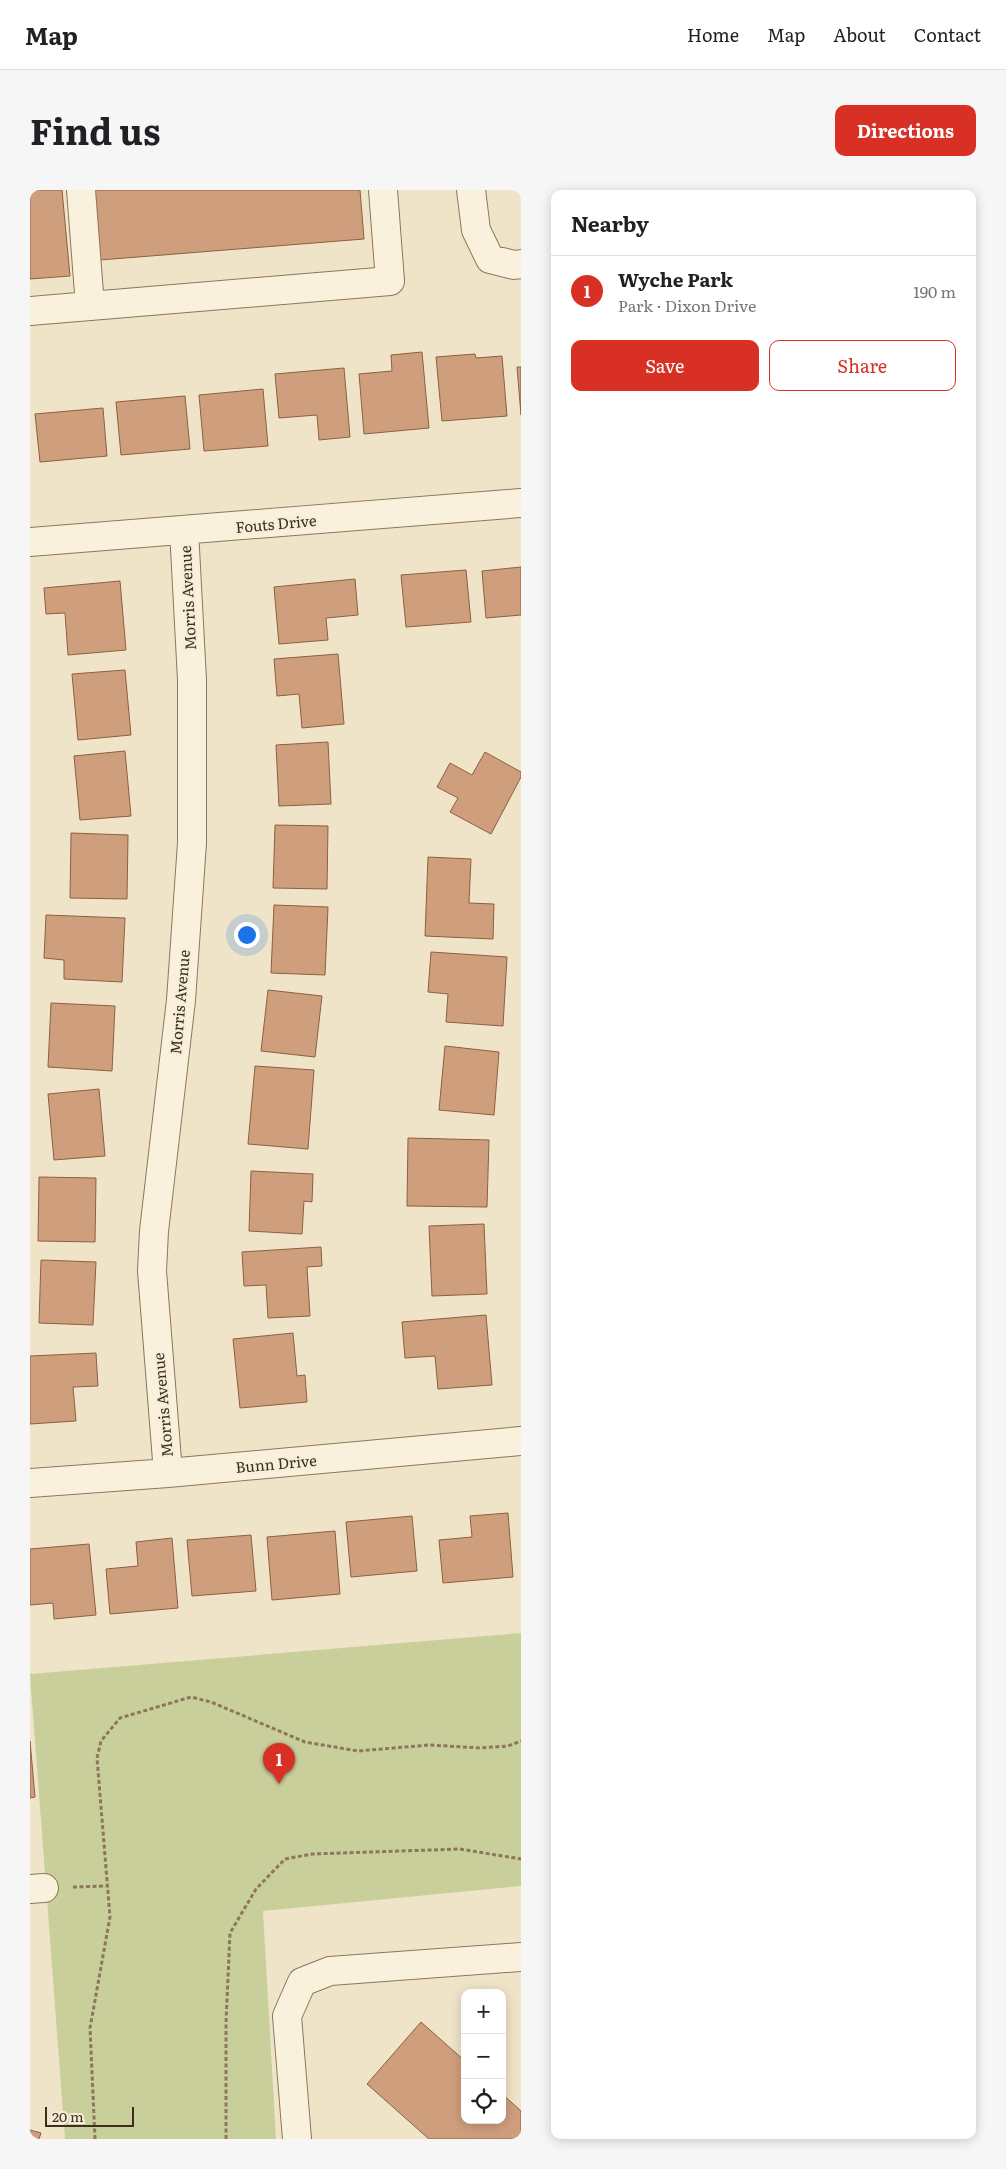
<!DOCTYPE html>
<html lang="en">
<head>
<meta charset="utf-8">
<style>
	body { margin:0; font-family:Literata,serif; background:#f6f6f6; color:#202124 }
	.controls { position:absolute; right:15px; bottom:15px; display:grid; overflow:hidden; border-radius:10px; box-shadow:0 2px 12px #0003 }
	.controls button { width:45px; height:45px; display:grid; place-items:center; padding:0; border:0; border-bottom:1px solid #e0e0e0; background:#fff; color:#202124; font:25px sans-serif }
	.scale { position:absolute; left:15px; bottom:12px; width:89px; box-sizing:border-box; padding-left:5px; border:2px solid #3d2e20; border-top:0; font-size:14px; line-height:18px; white-space:nowrap; color:#3d2e20; -webkit-text-stroke:4px #f7eed8; paint-order:stroke }
	.you { position:absolute; left:216px; top:744px; width:18px; height:18px; margin:-12px; border:4px solid #fff; border-radius:50%; background:#1a73e8; box-shadow:0 0 0 8px #1a73e833 }
	.badge { display:grid; place-items:center; width:32px; height:32px; border-radius:50%; background:#d93025; color:#fff; font-size:16px; font-weight:700 }
	.pin { position:absolute; translate:-50% -41px; filter:drop-shadow(0 1px 2px #0008) }
	.pin::after { content:''; position:absolute; top:26px; width:18px; height:15px; background:inherit; clip-path:polygon(0 0,100% 0,50% 100%) }
	.list { margin:0; padding:0; list-style:none }
	h2 { display:flex; justify-content:space-between; align-items:center; height:65px; margin:0; padding:0 20px; font-size:21px }
	h2 small { font-size:16px; font-weight:400; color:#757577 }
	.list li { display:grid; grid-template-columns:32px 1fr auto; gap:15px; align-items:center; box-sizing:border-box; height:70px; padding:0 20px; border-top:1px solid #e0e0e0 }
	.list b { display:block; font-size:19px; white-space:nowrap }
	.list p { margin:0; font-size:16px; white-space:nowrap; color:#757577 }
	.list em { font-size:16px; font-style:normal; color:#757577 }
	.actions { display:flex; gap:10px; padding:15px 20px }
	.actions a { flex:1; padding:11px 0; border:1px solid #d93025; border-radius:10px; text-align:center; font-size:18px; color:#d93025 }
	.actions .main { background:#d93025; color:#fff }
	.icon { flex:none; width:28px; height:28px; fill:none; stroke:currentColor; stroke-width:2; stroke-linecap:round; stroke-linejoin:round }
	.map { position:relative; flex:none; width:491px; height:1949px; overflow:hidden; border-radius:10px }
	header { display:flex; align-items:center; gap:30px; box-sizing:border-box; height:70px; padding:0 25px; background:#fff; border-bottom:1px solid #e0e0e0 }
	header strong { font-size:24px }
	nav { display:flex; gap:28px; margin-inline-start:auto; font-size:18px }
	.intro { display:flex; align-items:center; justify-content:space-between; box-sizing:border-box; height:120px; padding:0 30px }
	h1 { margin:0; font-size:35px }
	.button { padding:12px 22px; border-radius:10px; background:#d93025; color:#fff; font-size:18px; font-weight:700 }
	main { display:flex; gap:30px; padding:0 30px }
	aside { flex:1; background:#fff; border-radius:10px; box-shadow:0 2px 12px #0003 }
	.map>svg:first-child { display:block }
</style>
</head>
<body>
<header>
<strong>Map</strong>
<nav><a>Home</a><a>Map</a><a>About</a><a>Contact</a></nav>
</header>
<div class="intro"><h1>Find us</h1><a class="button">Directions</a></div>
<main>
<div class="map">
<svg width="491" height="1949" viewBox="0 0 491 1949">
	<rect width="100%" height="100%" fill="#f0e4c8"/>
	<!-- green -->
	<path fill="#c9cf9b" d="M491,1443v253l-258,25 13,228h-211l-35,-465z"/>
	<!-- building -->
	<path fill="#cf9f7d" stroke="#8d5f41" d="M0,0h32l8,86 -40,3z
		M64,0h266l4,49 -264,21z
		M392,162l7,76 -65,6 -5,-60 33,-3 -1,-16z
		M445,164l1,4 26,-2 5,60 -65,5 -6,-64z
		M487,177h4v48z
		M314,178l6,69 -31,3 -2,-25 -38,3 -4,-44z
		M233,199l5,57 -64,5 -5,-56z
		M155,206l5,53 -69,6 -5,-53z
		M73,218l4,48 -67,6 -5,-48z
		M491,377v48l-35,3 -4,-47z
		M436,380l5,52 -65,5 -5,-52z
		M325,389l3,36 -32,3 2,22 -49,4 -5,-57z
		M90,391l6,69 -58,5 -3,-42 -19,1 -2,-26z
		M308,464l6,70 -42,4 -3,-34 -22,2 -3,-37z
		M95,480l6,65 -53,5 -6,-66z
		M298,552l3,62 -52,2 -3,-61z
		M95,561l6,65 -51,4 -6,-64z
		M455,562l36,20v5l-30,57 -41,-22 8,-14 -21,-11 13,-24 22,12z
		M245,635l53,1 -1,63 -54,-1z
		M41,643l57,2 -1,64 -57,-1z
		M398,667l43,2 -2,44 25,1 -1,35 -68,-3z
		M244,715l54,2 -3,68 -54,-2z
		M16,725l79,3 -3,64 -58,-3v-19l-20,-2z
		M401,762l76,5 -4,69 -57,-4 2,-28 -20,-2z
		M238,800l54,6 -7,61 -54,-6z
		M21,813l64,3 -3,65 -64,-4z
		M415,856l54,6 -5,63 -55,-5z
		M225,876l59,4 -6,79 -60,-5z
		M69,899l6,67 -51,4 -6,-66z
		M378,948l81,2 -2,67 -80,-1z
		M221,981l62,3 -1,28 -8,-1 -2,33 -53,-3z
		M9,987l57,1 -1,64 -57,-1z
		M454,1034l3,70 -55,2 -3,-70z
		M291,1057l1,19 -15,1 3,49 -42,2 -2,-33 -22,1 -2,-34z
		M11,1070l55,2 -3,63 -54,-2z
		M456,1125l6,70 -54,4 -3,-33 -30,2 -3,-36z
		M263,1143l4,43 8,-1 2,27 -67,6 -7,-69z
		M66,1163l2,33 -25,1 3,34 -46,3v-68z
		M478,1323l5,64 -70,6 -4,-43 33,-3 -2,-21z
		M382,1326l5,55 -66,6 -5,-55z
		M305,1341l5,63 -68,6 -5,-63z
		M221,1345l5,56 -64,5 -5,-56z
		M142,1348l6,70 -68,6 -4,-45 32,-3 -2,-24z
		M59,1354l7,71 -42,4 -1,-16 -23,2v-56z
		M0,1551l5,56 -5,1z
		M391,1832l44,39v59h37v-26l19,17v28h-92l-62,-55z
		M0,1940l11,3 -2,6h-9z"/>
	<g fill="none" stroke-linecap="round" stroke-linejoin="round">
		<defs>
			<path id="minor" d="M51,0l9,116 300,-25 -7,-91
				M441,0l5,40 14,29 24,6 7,-1
				M0,121l60,-5
				M0,352l491,-39
				M138,1283l-16,-202 2,-40 27,-231 11,-157v-163l-8,-150
				M0,1293l138,-10 353,-32
				M0,1699l14,-1
				M267,1949l-10,-123 15,-34 28,-11 191,-14"/>
		</defs>
		<!-- minor casing -->
		<use href="#minor" stroke="#8d765c" stroke-width="30"/>
		<!-- path -->
		<path stroke="#8d765c" stroke-width="3" stroke-dasharray="4 2.5" stroke-linecap="butt" d="M43,1697l34,-1
			M65,1949l-5,-111 20,-111 -13,-159 4,-17 19,-23 71,-21 20,5 94,40 53,9 71,-6 51,3 28,-2 13,-5
			M196,1949v-117l4,-89 26,-44 29,-30 27,-5 148,-5 61,10"/>
		<!-- minor -->
		<use href="#minor" stroke="#faf1dc" stroke-width="28"/>
	</g>
	<g text-anchor="middle" dominant-baseline="central" stroke-width="4.5" stroke-linejoin="round" paint-order="stroke">
		<!-- street labels -->
		<g font-size="15" fill="#3d2e20" stroke="#f7eed8">
			<text transform="translate(246 333) rotate(-5)">Fouts Drive</text>
			<text transform="translate(157 408) rotate(-93)">Morris Avenue</text>
			<text transform="translate(149 812) rotate(-85)">Morris Avenue</text>
			<text transform="translate(132 1215) rotate(-95)">Morris Avenue</text>
			<text transform="translate(246 1273) rotate(-5)">Bunn Drive</text>
		</g>
	</g>
</svg>
<div class="controls">
<button>+</button>
<button>−</button>
<button><svg class="icon" aria-label="locate" viewBox="0 0 24 24"><circle cx="12" cy="12" r="6"/><path d="M12 2v4M12 18v4M2 12h4M18 12h4"/></svg></button>
</div>
<div class="scale">20 m</div>
<div class="you"></div>
<div class="pin badge" style="left:249px;top:1594px">1</div>
</div>
<aside>
<h2>Nearby<small></small></h2>
<ul class="list">
<li><span class="badge">1</span><div><b>Wyche Park</b><p>Park · Dixon Drive</p></div><em>190 m</em></li>
</ul>
<div class="actions"><a class="main">Save</a><a>Share</a></div>
</aside>
</main>
</body>
</html>
